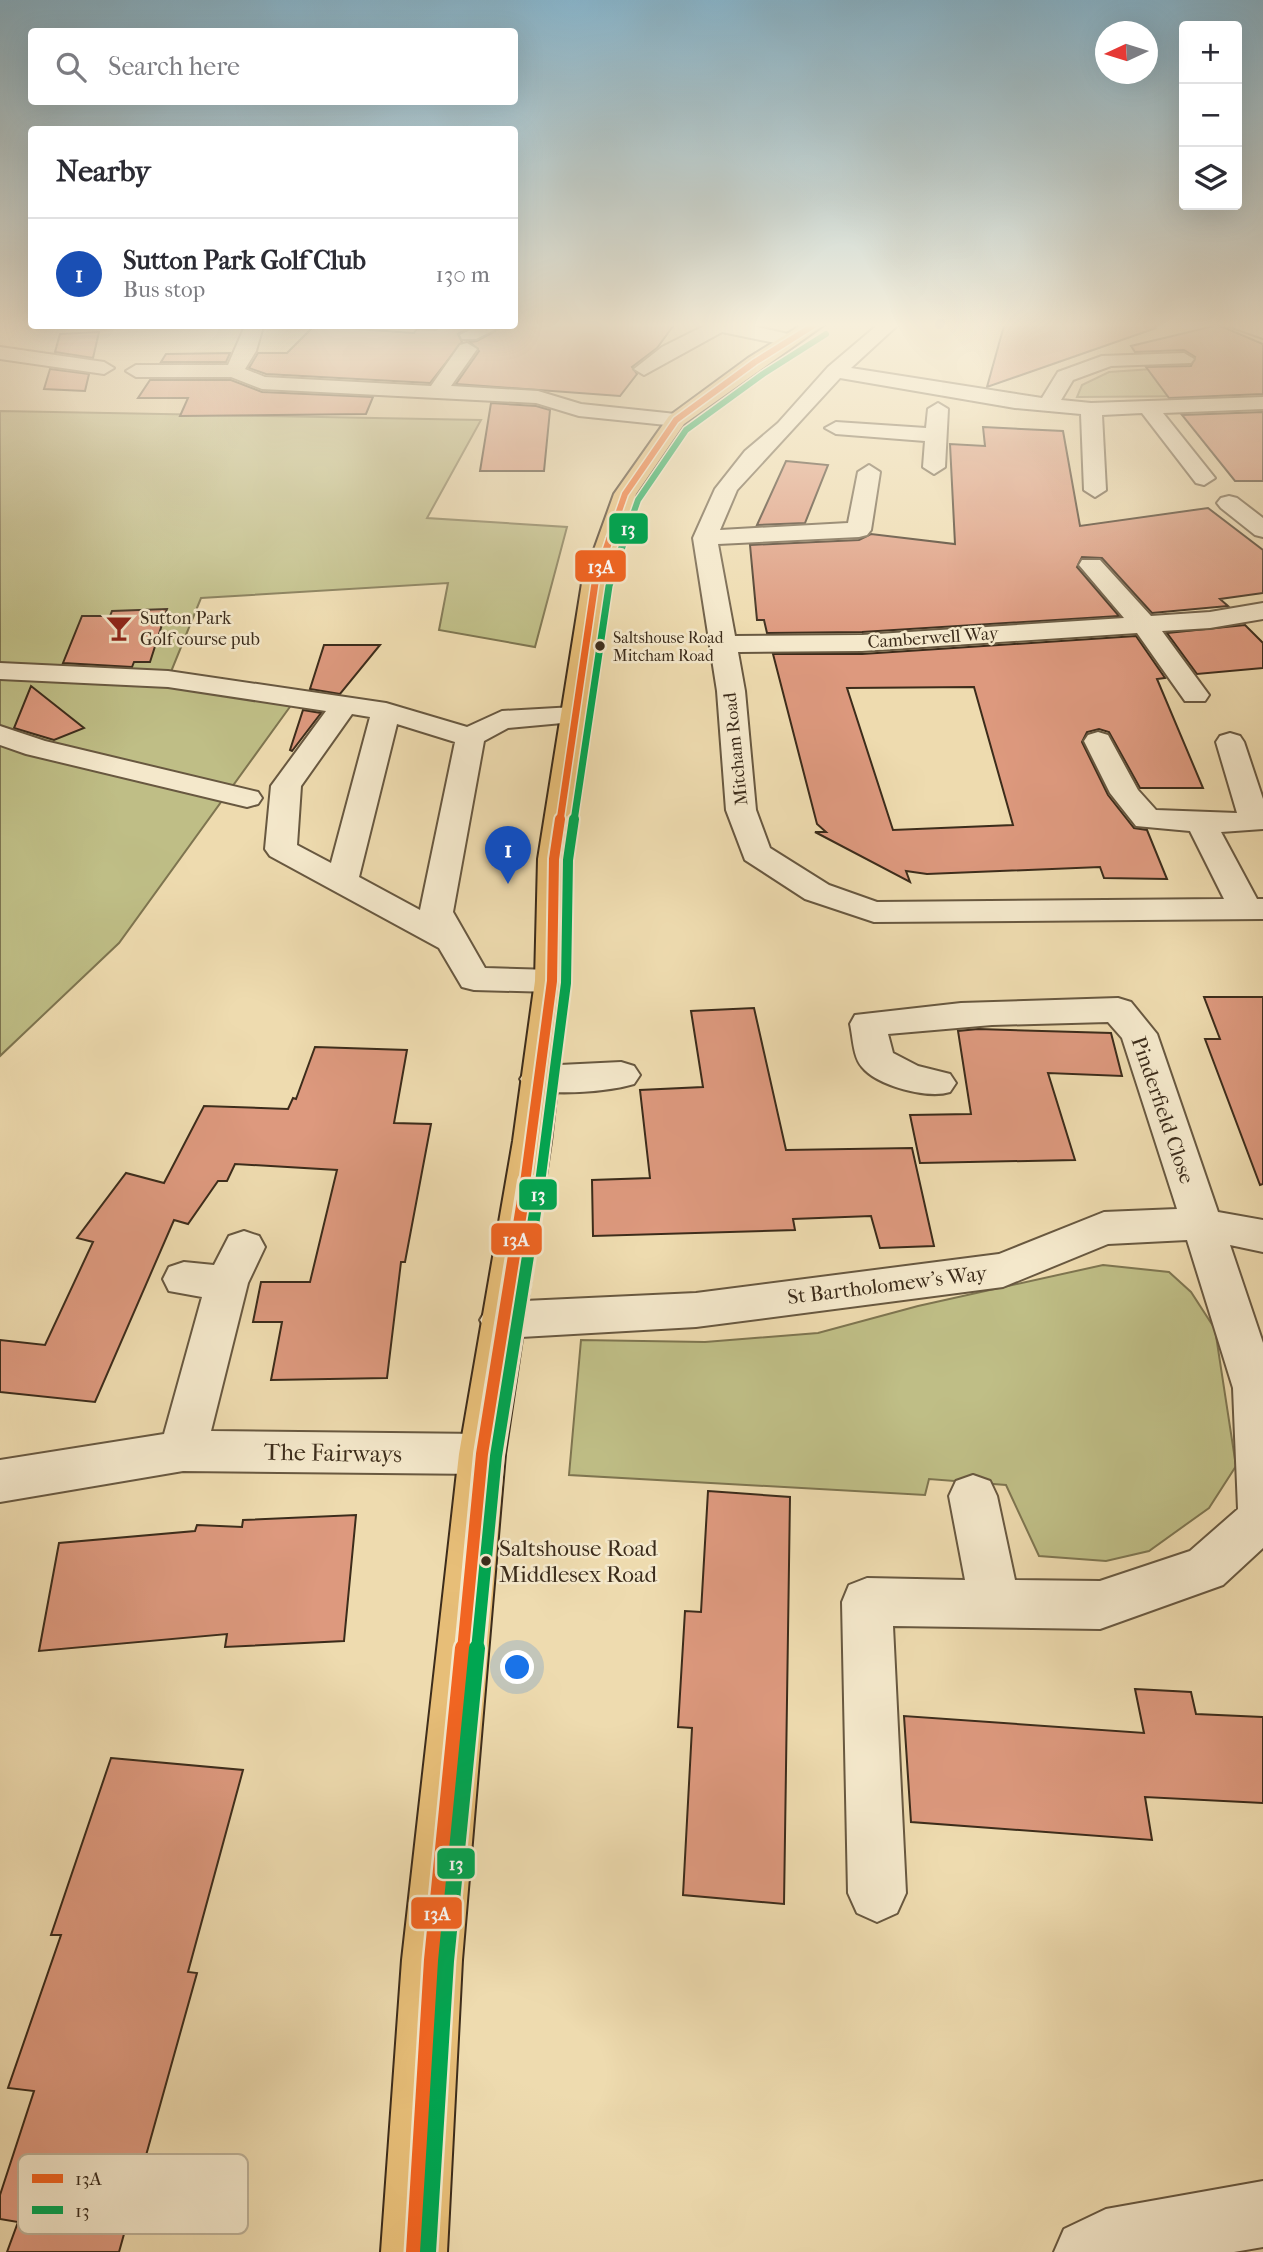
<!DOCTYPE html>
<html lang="en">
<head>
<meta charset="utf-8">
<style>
	body { margin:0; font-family:"IM FELL French Canon",serif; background:#f7f7f7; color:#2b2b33 }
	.controls { position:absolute; right:21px; top:21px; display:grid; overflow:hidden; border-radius:7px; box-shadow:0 7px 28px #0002 }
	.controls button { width:63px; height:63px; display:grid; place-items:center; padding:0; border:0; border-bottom:2px solid #e1e1e2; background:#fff; color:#2b2b33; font:35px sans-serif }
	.compass { position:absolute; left:1095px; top:21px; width:63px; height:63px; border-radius:50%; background:#fff; box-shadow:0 7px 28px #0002; rotate:266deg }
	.you { position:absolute; left:518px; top:1668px; width:24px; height:24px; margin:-18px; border:5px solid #fff; border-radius:50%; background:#1a73e8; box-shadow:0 0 0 10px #1a73e833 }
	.badge { display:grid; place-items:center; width:46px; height:46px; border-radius:50%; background:#8f2418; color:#fff; font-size:23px; font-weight:700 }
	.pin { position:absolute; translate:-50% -58px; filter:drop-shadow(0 2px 4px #0008) }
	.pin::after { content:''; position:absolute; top:37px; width:24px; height:21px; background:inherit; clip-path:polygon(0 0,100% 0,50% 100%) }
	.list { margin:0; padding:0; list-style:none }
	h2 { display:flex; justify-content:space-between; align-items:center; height:91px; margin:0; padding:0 28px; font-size:30px }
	h2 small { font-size:23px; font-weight:400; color:#7c7c81 }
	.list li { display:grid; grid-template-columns:46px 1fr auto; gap:21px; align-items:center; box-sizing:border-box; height:112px; padding:0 28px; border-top:2px solid #e1e1e2 }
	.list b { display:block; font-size:26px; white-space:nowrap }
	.list p { margin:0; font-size:23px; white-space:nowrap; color:#7c7c81 }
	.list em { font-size:23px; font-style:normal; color:#7c7c81 }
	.icon { flex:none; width:38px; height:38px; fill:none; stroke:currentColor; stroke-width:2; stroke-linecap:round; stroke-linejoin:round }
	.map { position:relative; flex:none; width:1263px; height:2252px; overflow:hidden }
	.search { position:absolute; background:#fff; box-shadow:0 7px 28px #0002; left:28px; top:28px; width:490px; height:77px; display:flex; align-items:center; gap:18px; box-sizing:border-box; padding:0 24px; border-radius:7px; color:#7c7c81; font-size:26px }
	.panel { position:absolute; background:#fff; box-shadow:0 7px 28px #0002; left:28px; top:126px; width:490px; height:203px; border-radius:7px }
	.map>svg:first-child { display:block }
</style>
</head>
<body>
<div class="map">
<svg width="1263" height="2252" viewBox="0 0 1263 2252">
	<rect width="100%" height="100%" fill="#eedbaf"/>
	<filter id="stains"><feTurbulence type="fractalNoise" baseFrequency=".00286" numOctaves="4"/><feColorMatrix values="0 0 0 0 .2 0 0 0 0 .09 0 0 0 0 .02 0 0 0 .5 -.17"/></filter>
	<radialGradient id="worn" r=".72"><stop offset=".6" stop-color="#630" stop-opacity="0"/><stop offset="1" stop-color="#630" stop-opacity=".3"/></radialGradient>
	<!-- green -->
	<path fill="#bfbe86" stroke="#7e7550" stroke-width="2" d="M1167,368l39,28 -129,1 5,-12 27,-13z
		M0,411l481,9 -54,98 140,9 -32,120 -96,-17 9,-47 -247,15 -33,81 124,25 -173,239 -119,113z
		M1103,1265l66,7 22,20 24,37 21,137 -27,42 -60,43 -43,10 -67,-5 -33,-71 -77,-6 -4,16 -356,-20 12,-135 124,2 113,-9 100,-27z"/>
	<!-- building -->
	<path fill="#dd997e" stroke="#3c2c1b" stroke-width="2" fill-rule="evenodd" d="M514,322h162l-19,26 -25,19 5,7 -17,22 -164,-12 23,-33 -9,-9 7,-1 27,-15h10z
		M1005,322h150l1,6 -169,59z
		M1218,325l45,19v50l-94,4 -23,-31 45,-1 4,-9 -11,-7 -49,2 -4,-6z
		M314,326l100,7 3,-4 19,1 4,-4h32l-14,8 4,8 -32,41 -164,-9 -17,-6 9,-15h29z
		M99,332l-6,26 -38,-6 5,-18z
		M230,353l-4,9h-65l5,-8z
		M50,369l39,5 -4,17 -41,-2z
		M150,380h81l31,12 111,5 -7,17 -186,2 8,-18h-50z
		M491,403l45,3 14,4 -6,61h-64z
		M1263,412v69h-28l-53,-66z
		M983,427l80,4 17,95 128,-18 55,42v43l-43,6 8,7 -76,7 -50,-55 -20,-1 -5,10 42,49 -257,16 -95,1 -3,-13h-7l-7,-75 109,-5 12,-6 84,10 -5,-100 35,2z
		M786,461l42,4 -23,58 -48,2z
		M167,609l-17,53h-16l-2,5 -69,-4 19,-47h28l2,-5z
		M1245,625l18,18v25l-66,6 -30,-41z
		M1136,636l29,42 -8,1 46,109h-63l-31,-56 -10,-3 -12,3 -5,10 26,53 26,33 13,2 20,49 -63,-1 -4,-11 -173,7 -21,-3 4,11 -95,-50h11l-9,-8 -44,-170h89zM974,687l39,138 -120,5 -46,-142z
		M324,645h56l-40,49 -30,-5z
		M31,686l53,42 -30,12 -40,-12z
		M303,710l18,3 -29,38 -2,-1z
		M1204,997h59v187l-3,1 -55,-146h15z
		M754,1008l32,142 126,-2 22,98 -54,2 -9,-32 -78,3 2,11 -202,6 -1,-56 58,-2 -10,-88 63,-3 -12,-76z
		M978,1029l133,4 11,43 -74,-3 27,87 -155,3 -10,-48 61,-1 -13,-83z
		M315,1047l92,3 -13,73 37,1 -26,138h-4l-14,116 -116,2 11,-58h-29l8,-40h49l27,-112 -102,-6 -8,17h-9l-30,43 -14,-4 -79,182 -95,-10v-52l45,5 48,-103 -16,-4 49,-65 38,10 40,-77 84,3 5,-11 3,1z
		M708,1491l82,6 -6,407 -101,-9 9,-167 -14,-1 7,-116 16,1z
		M356,1515l-12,126 -119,6 2,-13 -188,17 20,-108 136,-12 2,-6 45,2 1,-7z
		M1135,1689l56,3 5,22 67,3v86l-118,-6 7,43 -241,-18 -7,-106 240,17z
		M111,1758l132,12 -55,202 9,1 -78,279h-112l11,-30 -18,-3v-24l34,-104 -26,-3 53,-153h-10z"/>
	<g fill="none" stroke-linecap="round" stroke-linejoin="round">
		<defs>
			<path id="minor" d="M712,322h24l61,14 2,4 -9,6 -68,-14 -78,43 -10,-6 28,-22z
				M881,322h20l-50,46 191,30 16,-26 44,-16 82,-3 10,6 -3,4 -80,3 -38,14 -12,20 30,3 172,-6v12l-100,4 52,65 -11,7 -8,-2 -54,-70 -40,2 4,75 -11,7 -11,-7 -3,-76 -66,-6 -175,-30 -103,112 -17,40 128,-7 10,-51 11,-7 11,7 -9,58 -4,5 -8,2 -141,7 17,92 127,-1 262,-17 -45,-53 3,-5h18l51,56 59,-4 53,-9v16l-53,9 -48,3 47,64 -4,6h-20l-48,-68 -275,18 -124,1 7,39 11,119 14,38 59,37 48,17 347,-3 -34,-68 -54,-5 -26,-33 -26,-52 4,-6 10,-3 10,3 30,55 18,20 81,3 -21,-71 4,-6 10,-3 10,3 4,6 19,57v30l-42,3 36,67h6v20l-389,3 -69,-23 -60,-39 -19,-50 -9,-119 -24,-153 22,-49 30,-38 33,-28 50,-56z
				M1227,322h26l10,4v12l-34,-12z
				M245,326h18l-7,25 -11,18 20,8 166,9 29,-41 7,-2 10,6 -26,37 87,5 43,13 95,10 10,6 -10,6 -97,-10 -43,-13 -274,-14 -31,-12h-95l-10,-6 10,-6h92z
				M477,326h25l-26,13h-14l-2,-4z
				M0,347l104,15 10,6 -10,6 -104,-15z
				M938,403l10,6 -3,58 -11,7 -11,-7 2,-26 -89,-7 -11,-6 11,-6 90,6 2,-19z
				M1229,496l8,2 26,20v19l-8,-2 -34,-27 -4,-5 4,-5z
				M0,663l168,8 218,32 81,24 35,-16 72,-4 10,2 4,6 -4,6 -76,7 -24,13 -31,171 32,56 67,2 12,3 5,8 -5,8 -12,3 -78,-2 -12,-3 -23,-39 -169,-92 -5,-7 6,-63 55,-75 -158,-24 -168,-8zM352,714l18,3 -39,146 -34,-18 4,-59zM397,724l58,18 -35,168 -61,-33z
				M0,726l45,15 213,51 4,6 -4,6 -11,3 -221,-53 -26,-9z
				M1118,998l13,4 26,32 61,178 45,8v32l-33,-7 33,98v205l-40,37 -123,44 -207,-3 13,267 -9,20 -20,9 -20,-9 -9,-20 -6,-291 7,-17 18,-7 98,2 -16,-84 7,-15 17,-6 17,6 7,15 18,84 85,1 90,-30 48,-42 -5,-121 -46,-148 -79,4 -105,43 -307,40 -194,11 -15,-6 -7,-12 7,-12 15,-6 194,-9 303,-39 105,-42 73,-3 -55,-171 -14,-16 -116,3 -104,9 5,19 25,13 32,8 6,9 -6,9c-22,7 -73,-6 -88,-25 -9,-10 -9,-30 -12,-43l5,-9 106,-12z
				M621,1062l13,4 6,9 -6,9c-27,8 -82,12 -108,4l-6,-9 6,-9 13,-4z
				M244,1231l15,5 6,11 -17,36 -37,148 271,3 16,6 7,14 -7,14 -16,6 -299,-3 -183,31v-42l164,-26 38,-137 -33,-6 -6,-12 6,-12 15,-5 30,3 15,-29z
				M1263,2181v66l-29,5h-180l10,-23 42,-20z"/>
			<path id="major" d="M806,322h22l-144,102 -48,70 -28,89 -38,276 -1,122 -18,160 -46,313 -43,506 -15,292h-66l21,-292 57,-506 54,-313 22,-160 3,-122 44,-276 32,-89 55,-78 79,-58z"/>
		</defs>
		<!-- minor casing -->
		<use href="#minor" stroke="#685840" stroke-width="4"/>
		<!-- major casing -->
		<use href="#major" stroke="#3c2c1b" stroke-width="4"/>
		<!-- minor -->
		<use href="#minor" fill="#f4e8cb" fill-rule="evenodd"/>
		<!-- major -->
		<use href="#major" fill="#e7be78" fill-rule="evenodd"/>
		<defs>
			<path id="bus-1-far4" d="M609,540l16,-46 51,-74 79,-58 64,-40"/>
			<path id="bus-1-far3" d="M560,821l35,-238 15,-45"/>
			<path id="bus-1-far2" d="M525,1183l27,-202 2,-122 6,-40"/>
			<path id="bus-1-far1" d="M463,1650l19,-196 44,-273"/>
			<path id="bus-1" d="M414,2252l18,-292 31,-312"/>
			<path id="bus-2-far4" d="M624,540l14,-40 48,-70 77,-56 63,-40"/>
			<path id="bus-2-far3" d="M574,821l35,-235 16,-48"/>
			<path id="bus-2-far2" d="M540,1183l26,-200 2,-123 6,-41"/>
			<path id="bus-2-far1" d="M477,1650l19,-194 44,-275"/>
			<path id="bus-2" d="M428,2252l18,-291 31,-313"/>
		</defs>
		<!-- bus-1-far4 casing -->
		<use href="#bus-1-far4" stroke="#f4e8cb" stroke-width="9"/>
		<!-- bus-1-far3 casing -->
		<use href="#bus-1-far3" stroke="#f4e8cb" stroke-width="10"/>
		<!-- bus-1-far2 casing -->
		<use href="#bus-1-far2" stroke="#f4e8cb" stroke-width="14"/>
		<!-- bus-1-far1 casing -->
		<use href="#bus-1-far1" stroke="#f4e8cb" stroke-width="18"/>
		<!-- bus-1 casing -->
		<use href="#bus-1" stroke="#f4e8cb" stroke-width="21"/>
		<!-- bus-2-far4 casing -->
		<use href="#bus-2-far4" stroke="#f4e8cb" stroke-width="9"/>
		<!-- bus-2-far3 casing -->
		<use href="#bus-2-far3" stroke="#f4e8cb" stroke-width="10"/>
		<!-- bus-2-far2 casing -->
		<use href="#bus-2-far2" stroke="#f4e8cb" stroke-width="14"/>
		<!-- bus-2-far1 casing -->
		<use href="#bus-2-far1" stroke="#f4e8cb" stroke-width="18"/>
		<!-- bus-2 casing -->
		<use href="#bus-2" stroke="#f4e8cb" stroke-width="21"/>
		<!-- bus-1-far4 -->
		<use href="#bus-1-far4" stroke="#f26522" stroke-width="6"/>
		<!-- bus-1-far3 -->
		<use href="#bus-1-far3" stroke="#f26522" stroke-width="7"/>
		<!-- bus-1-far2 -->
		<use href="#bus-1-far2" stroke="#f26522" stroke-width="10"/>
		<!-- bus-1-far1 -->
		<use href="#bus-1-far1" stroke="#f26522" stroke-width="12"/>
		<!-- bus-1 -->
		<use href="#bus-1" stroke="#f26522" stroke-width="16"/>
		<!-- bus-2-far4 -->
		<use href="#bus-2-far4" stroke="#00a651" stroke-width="6"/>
		<!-- bus-2-far3 -->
		<use href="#bus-2-far3" stroke="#00a651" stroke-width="7"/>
		<!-- bus-2-far2 -->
		<use href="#bus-2-far2" stroke="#00a651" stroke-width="10"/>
		<!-- bus-2-far1 -->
		<use href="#bus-2-far1" stroke="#00a651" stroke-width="12"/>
		<!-- bus-2 -->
		<use href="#bus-2" stroke="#00a651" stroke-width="16"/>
	</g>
	<!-- sky -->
	<linearGradient id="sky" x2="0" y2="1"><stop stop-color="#88b7cf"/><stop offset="0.51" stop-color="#f7efdb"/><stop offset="1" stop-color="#f7efdb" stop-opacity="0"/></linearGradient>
	<rect width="1263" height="637" fill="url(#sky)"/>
	<!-- icons -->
	<defs>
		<symbol id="bar-bare" viewBox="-9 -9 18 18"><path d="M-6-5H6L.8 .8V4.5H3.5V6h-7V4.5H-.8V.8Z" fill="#8f2418" stroke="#f4e8cb" stroke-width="2.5" paint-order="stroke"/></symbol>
	</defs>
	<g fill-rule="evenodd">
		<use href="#bar-bare" x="100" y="609" width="38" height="38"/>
	</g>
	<!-- markers -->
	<g fill="#3c2c1b" stroke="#f4e8cb" stroke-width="2.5">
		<circle cx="600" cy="646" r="6"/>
		<circle cx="486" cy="1561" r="6"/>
	</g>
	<g text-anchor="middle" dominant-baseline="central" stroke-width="5" stroke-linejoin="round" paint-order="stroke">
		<!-- far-bus labels -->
		<g font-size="16" fill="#3c2c1b" stroke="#f4e8cb" text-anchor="start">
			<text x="613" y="637">Saltshouse Road<tspan x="613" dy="18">Mitcham Road</tspan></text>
		</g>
		<!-- far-poi labels -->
		<g font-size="18" fill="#3c2c1b" stroke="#f4e8cb" text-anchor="start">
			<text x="140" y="618">Sutton Park<tspan x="140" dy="21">Golf course pub</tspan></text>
		</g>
		<!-- far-street labels -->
		<g font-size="18" fill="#3c2c1b" stroke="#f4e8cb">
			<text transform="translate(933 638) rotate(-4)">Camberwell Way</text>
			<text transform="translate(736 749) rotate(-96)">Mitcham Road</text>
		</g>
		<!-- street labels -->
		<g font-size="21" fill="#3c2c1b" stroke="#f4e8cb">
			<text transform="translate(1163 1110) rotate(71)">Pinderfield Close</text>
			<text transform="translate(887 1285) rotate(-7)">St Bartholomew's Way</text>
		</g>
		<!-- near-bus labels -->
		<g font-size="23" fill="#3c2c1b" stroke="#f4e8cb" text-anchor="start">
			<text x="499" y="1548">Saltshouse Road<tspan x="499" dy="26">Middlesex Road</tspan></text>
		</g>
		<!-- near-street labels -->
		<g font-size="24" fill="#3c2c1b" stroke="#f4e8cb">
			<text transform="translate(333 1453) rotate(1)">The Fairways</text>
		</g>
	</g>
	<!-- legend -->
	<rect x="18" y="2154" width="230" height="80" rx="10" fill="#f4e8cb" stroke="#bdb096" stroke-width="2"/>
	<rect x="32" y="2174" width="31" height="9" fill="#f26522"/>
	<rect x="32" y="2206" width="31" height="8" fill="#00a651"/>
	<g font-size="19" fill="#3c2c1b">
		<text x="75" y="2185">13A</text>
		<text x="75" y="2217">13</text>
	</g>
	<g stroke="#f4e8cb" stroke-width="2.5">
		<rect x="608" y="512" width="41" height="33" rx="7" fill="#00a651"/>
		<rect x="574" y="549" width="53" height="34" rx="7" fill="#f26522"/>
		<rect x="518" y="1178" width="40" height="33" rx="7" fill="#00a651"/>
		<rect x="490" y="1222" width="53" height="34" rx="7" fill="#f26522"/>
		<rect x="436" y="1847" width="40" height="33" rx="7" fill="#00a651"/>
		<rect x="410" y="1896" width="53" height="34" rx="7" fill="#f26522"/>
	</g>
	<g font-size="19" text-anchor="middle" font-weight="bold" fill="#fff">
		<text x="628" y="535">13</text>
		<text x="601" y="573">13A</text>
		<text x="538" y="1201">13</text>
		<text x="516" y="1246">13A</text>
		<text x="456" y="1870">13</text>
		<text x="437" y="1920">13A</text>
	</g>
	<rect width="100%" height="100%" filter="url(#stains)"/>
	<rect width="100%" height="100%" fill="url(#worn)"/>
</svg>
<div class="controls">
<button>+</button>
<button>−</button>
<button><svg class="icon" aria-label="layers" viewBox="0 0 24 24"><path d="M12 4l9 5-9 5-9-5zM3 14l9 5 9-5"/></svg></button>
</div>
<svg class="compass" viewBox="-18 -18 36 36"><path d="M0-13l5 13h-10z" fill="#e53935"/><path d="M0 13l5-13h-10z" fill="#7c7c81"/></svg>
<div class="you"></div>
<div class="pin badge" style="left:508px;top:884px;background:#1a4fb4">1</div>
<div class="search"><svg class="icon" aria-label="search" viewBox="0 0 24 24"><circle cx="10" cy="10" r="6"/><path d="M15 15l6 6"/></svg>Search here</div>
<section class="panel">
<h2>Nearby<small></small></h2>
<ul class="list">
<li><span class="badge" style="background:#1a4fb4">1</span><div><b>Sutton Park Golf Club</b><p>Bus stop</p></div><em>130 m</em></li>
</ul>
</section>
</div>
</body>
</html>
